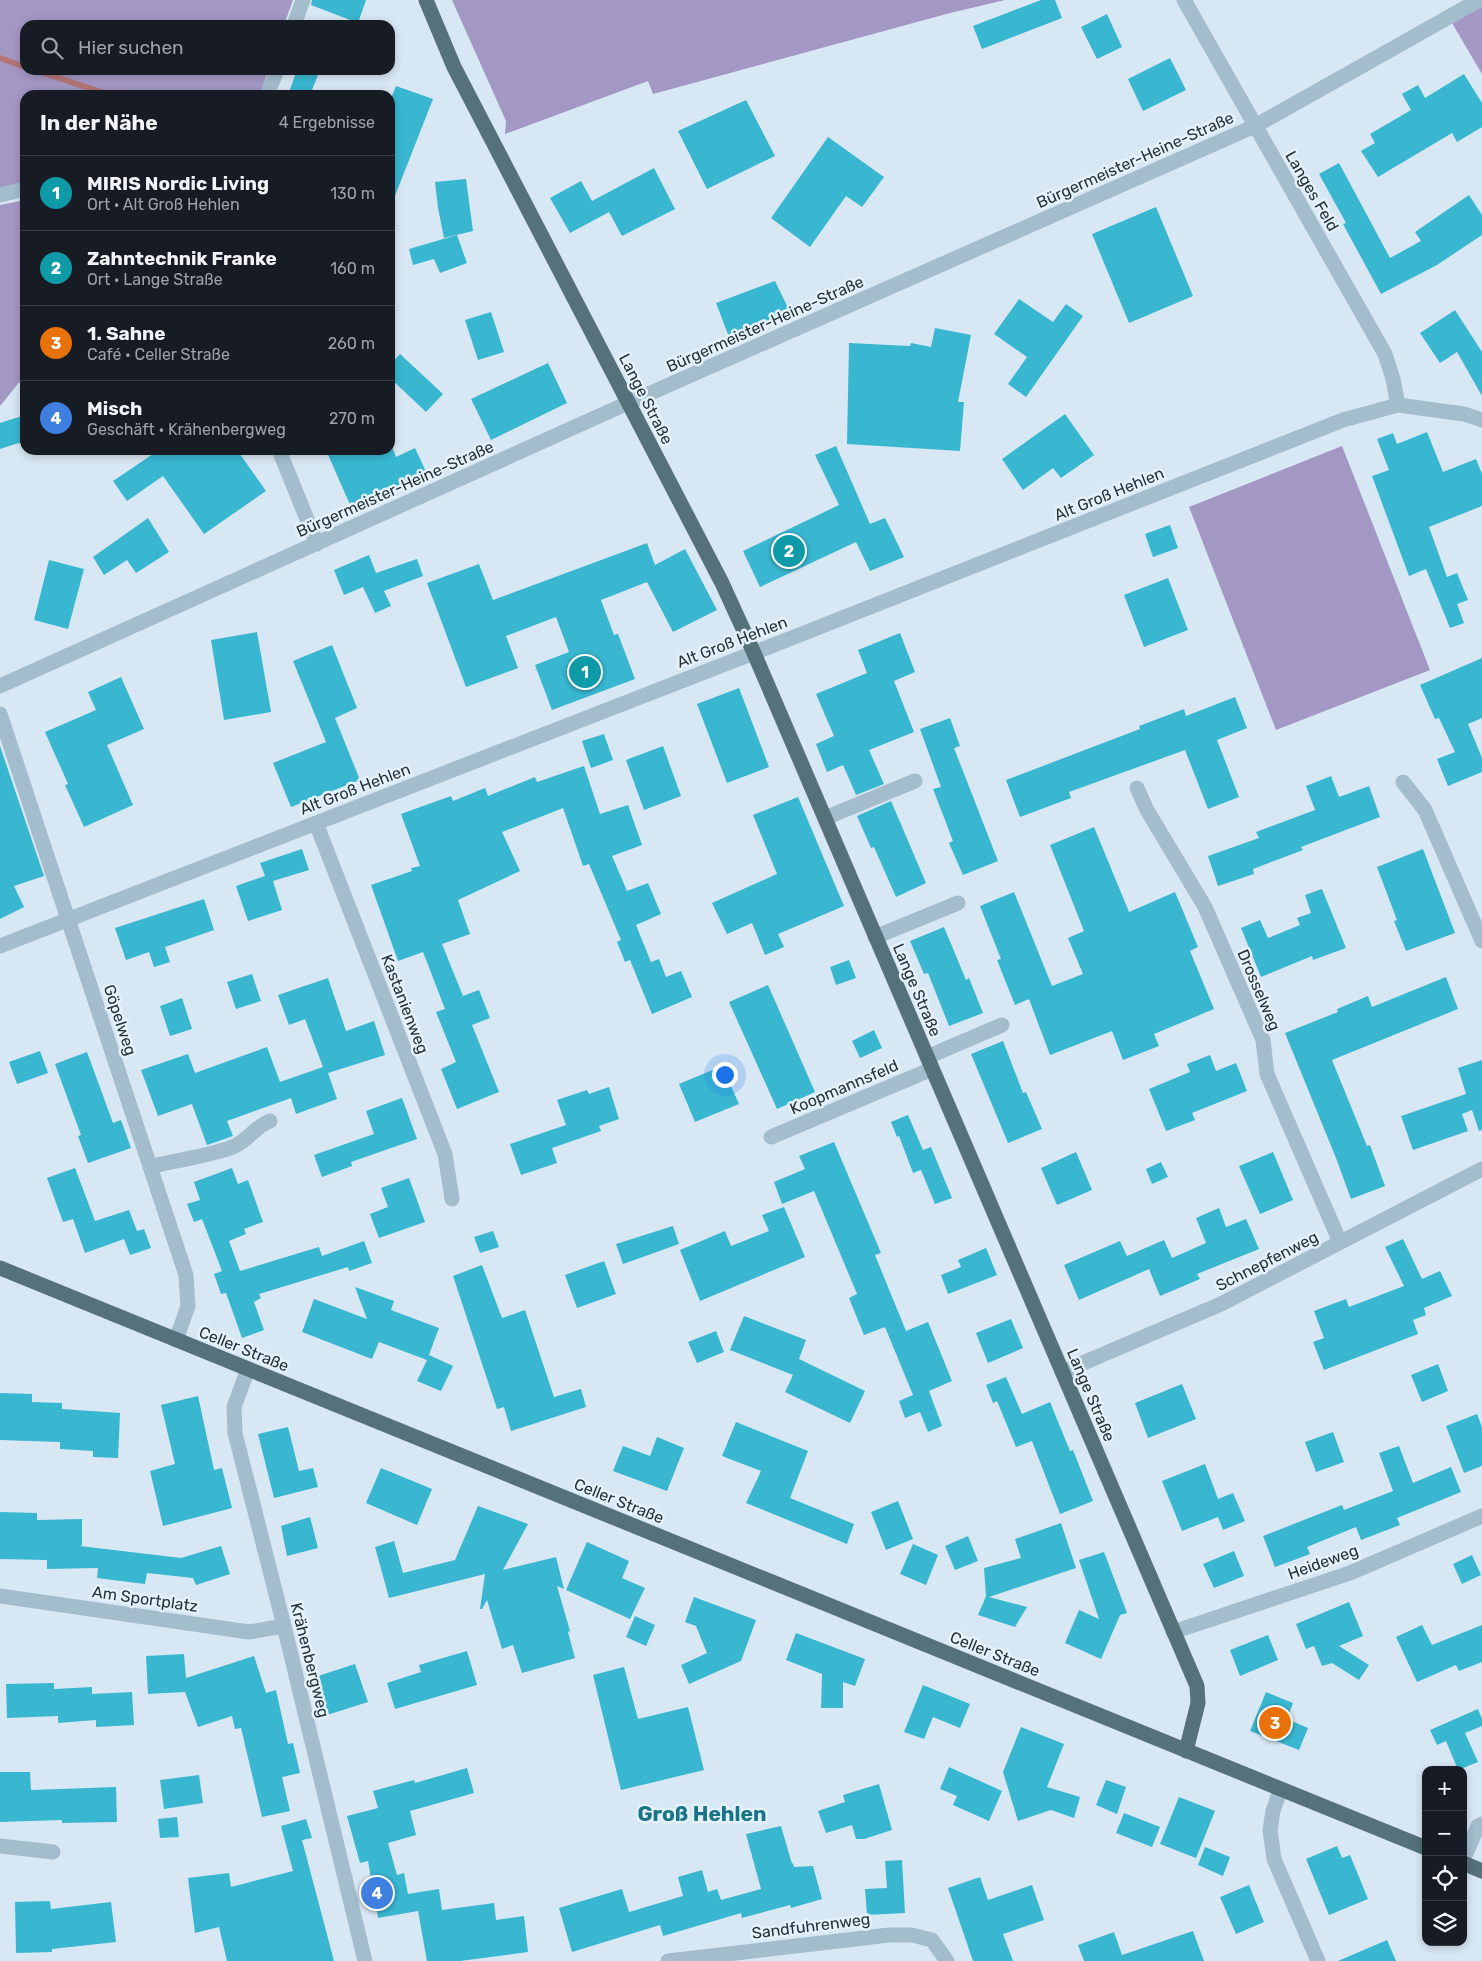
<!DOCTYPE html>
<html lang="de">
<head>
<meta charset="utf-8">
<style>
	body { margin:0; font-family:Rubik,sans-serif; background:#242831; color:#f1f3f6 }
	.controls { position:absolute; right:15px; bottom:15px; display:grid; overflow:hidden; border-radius:10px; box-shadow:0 2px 8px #0003 }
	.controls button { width:45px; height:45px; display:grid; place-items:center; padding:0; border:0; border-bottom:1px solid #363941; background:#171b24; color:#f1f3f6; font:25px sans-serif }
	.you { position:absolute; left:724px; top:1074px; width:18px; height:18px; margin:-12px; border:4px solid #fff; border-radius:50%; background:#1a73e8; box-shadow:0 0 0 8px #1a73e833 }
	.badge { display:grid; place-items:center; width:32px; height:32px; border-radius:50%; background:#1a73e8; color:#fff; font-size:16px; font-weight:700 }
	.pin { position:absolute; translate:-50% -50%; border:2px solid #fff; box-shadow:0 1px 5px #0006 }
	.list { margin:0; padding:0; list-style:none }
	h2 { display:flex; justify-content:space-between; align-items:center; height:65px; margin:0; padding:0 20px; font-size:21px }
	h2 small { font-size:16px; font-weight:400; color:#9ea1a6 }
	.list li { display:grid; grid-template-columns:32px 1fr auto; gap:15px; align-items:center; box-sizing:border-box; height:75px; padding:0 20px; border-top:1px solid #363941 }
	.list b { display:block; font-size:19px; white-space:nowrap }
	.list p { margin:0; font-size:16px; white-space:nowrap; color:#9ea1a6 }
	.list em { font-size:16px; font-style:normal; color:#9ea1a6 }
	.icon { flex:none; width:28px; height:28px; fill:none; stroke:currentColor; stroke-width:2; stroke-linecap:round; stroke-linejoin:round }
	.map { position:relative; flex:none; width:1482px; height:1961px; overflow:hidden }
	.search { position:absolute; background:#171b24; box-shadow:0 2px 8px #0003; left:20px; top:20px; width:375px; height:55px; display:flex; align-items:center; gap:12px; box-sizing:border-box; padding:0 18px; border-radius:15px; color:#9ea1a6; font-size:19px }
	.panel { position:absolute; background:#171b24; box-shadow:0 2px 8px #0003; left:20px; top:90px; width:375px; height:365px; border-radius:15px }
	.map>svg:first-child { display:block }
</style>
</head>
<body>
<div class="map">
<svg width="1482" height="1961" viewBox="0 0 1482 1961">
	<rect width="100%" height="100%" fill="#d8e7f4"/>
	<!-- green -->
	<path fill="#a397c4" d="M0,0h293l-9,25h-259v45h243l-8,25h-235v89l-25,4z
		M452,0h553l-55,13 -297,81 -5,-13 -143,53 1,-13z
		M1482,0v74l-30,-51z
		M25,200v175l-25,31v-201z
		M1342,446l88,224 -154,60 -87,-223z"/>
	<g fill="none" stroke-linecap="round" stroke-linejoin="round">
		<!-- stream -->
		<path stroke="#b37577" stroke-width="6" d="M0,58l25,9
			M35,70l75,25"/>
	</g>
	<!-- building -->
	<path fill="#39b7d1" d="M312,0h54l-8,23 -47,-18z
		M1041,0h14l7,18 -80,31 -9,-23z
		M1107,14l15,33 -25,12 -16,-32z
		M1170,58l16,32 -43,21 -15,-32z
		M297,70h23l-10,25h-22z
		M1464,74l18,29v24l-25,15 -5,-9 -74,44 -17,-26 14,-8 -5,-9 41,-24 -9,-16 16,-9 7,13z
		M396,86l37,13 -42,107 -1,-105z
		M746,100l29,56 -68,33 -29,-58z
		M828,137l56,40 -22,30 -16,-11 -36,51 -39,-29z
		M1339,163l51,95 31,-17 -6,-9 54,-37 13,20v20l-45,30 -56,29 -38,-70 3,-1 -27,-49z
		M654,168l21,41 -53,27 -13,-24 -39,21 -20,-35 31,-17 11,20z
		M466,179l7,52 -29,7 -6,-30 -3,-26z
		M1156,207l37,89 -64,27 -37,-89z
		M457,235l10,28 -27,10 -6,-14 -21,6 -4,-16z
		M775,281l16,33 -60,28 -15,-39z
		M1019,299l34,23 13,-18 17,12 -57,81 -18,-13 19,-27 -33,-23z
		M1455,310l27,42v44l-25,-44 -17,11 -20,-30z
		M491,312l13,40 -26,8 -13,-40z
		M935,328l36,7 -13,67h6l-4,49 -113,-7 2,-101 61,3 1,-3 20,4z
		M400,354l43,40 -17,18 -36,-34v-13z
		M548,363l19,40 -76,37 -20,-41z
		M1065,414l29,41 -33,23 -8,-10 -30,22 -21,-31z
		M25,415v26l-25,8v-26z
		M1427,432l16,40 33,-13 6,15v32l-53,21 18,50 10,-4 11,27 -11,4 7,19 -14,5 -24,-59 -17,7 -37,-100 17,-6 -12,-31 16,-6 4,11z
		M391,444l5,13 19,-9 13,28 -18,8 -1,-3 -58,26 -25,-57h64z
		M836,446l34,78 15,-6 19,39 -34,14 -14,-29 -96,45 -17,-36 96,-46 -24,-50z
		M159,450h78l29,41 -62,43 -41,-58 -36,25 -14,-20z
		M148,518l21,34 -33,21 -9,-13 -23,15 -11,-18z
		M1170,525l8,23 -25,9 -8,-23z
		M647,543l8,22 30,-16 32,61 -44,22 -26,-50 -46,18 13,35 4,-1 17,45 -83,31 -17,-45 34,-13 -13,-35 -50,19 12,32 -52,19 -39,-104 52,-19 14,36z
		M369,555l7,18 41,-14 6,17 -39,15 7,15 -16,7 -12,-26 -19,8 -10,-25z
		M49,560l35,9 -16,60 -34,-9z
		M1168,578l20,52 -44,17 -20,-52z
		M257,632l14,80 -47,8 -13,-80z
		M900,633l15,39 -21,9 20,51 -45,18 15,34 -28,11 -13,-30 -16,7 -11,-28 18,-8 -18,-42 51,-21 -9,-23z
		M332,645l25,63 -22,10 25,62 -69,27 -18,-44 53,-21 -33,-81z
		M1482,658v60l-14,6 14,34v14l-34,14 -11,-27 18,-7 -16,-34 -4,1 -15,-34z
		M121,677l23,52 -37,16 26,60 -49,22 -19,-42 3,-1 -23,-52 51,-22 -8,-18z
		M739,688l30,79 -42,16 -30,-79z
		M1235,697l12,31 -30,12 22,57 -31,12 -23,-59 -116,42 2,6 -51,19 -14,-37 134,-51 -1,-3 45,-17 2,7z
		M950,718l10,28 -6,2 44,113 -35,14 -14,-32 4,-2 -20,-52 8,-2 -21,-58z
		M604,734l9,26 -22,8 -9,-27z
		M0,746l44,130 -30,10 10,21 -24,12z
		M663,746l18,50 -37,14 -18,-50z
		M584,766l16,48 28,-9 14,40 -30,11 15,35 21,-8 13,31 -25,11 15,37 8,-3 7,18 15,-6 11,26 -40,17 -22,-54 -5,2 -8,-20 4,-2 -32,-76 -6,2 -20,-58 -61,24 18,39 -62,29 12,34 -28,10 21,52 16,-6 11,28 -18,7 27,67 -42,17 -16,-40 15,-7 -20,-50 9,-3 -22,-57 -25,9 -27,-76 41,-14 -1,-3 9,-2 -19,-52 50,-18 2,5 32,-13 3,8 47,-19 2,5z
		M1331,776l8,21 30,-11 11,31 -79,30 2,3 -50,19 1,5 -36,12 -10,-30 51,-18 -3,-6 59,-22 -9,-24z
		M798,797l46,109 -66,28 6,13 -19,8 -13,-32 -25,11 -15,-31 65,-29 -24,-59z
		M891,801l35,82 -30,14 -22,-50 -3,1 -14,-32z
		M1094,827l35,85 46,-20 23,55 -8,4 24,58 -60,25 5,12 -36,14 -11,-29 -62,24 -21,-56 -14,6 -18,-45 4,-1 -21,-53 34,-14 38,94 31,-12 -15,-36 16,-7 -34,-86z
		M302,849l7,21 -36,11 9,29 -34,11 -12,-35 29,-10 -5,-13z
		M1423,849l32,84 -49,18 -12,-30 3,-1 -20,-53z
		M1322,889l24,59 -33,12 -1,-4 -51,21 -20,-49 19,-8 8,18 32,-13 -3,-7 14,-5 -6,-18z
		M204,899l10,31 -49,17 5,15 -16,5 -5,-15 -23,8 -11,-32z
		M944,927l22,53 3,-2 14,35 -34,13 -21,-53 -4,1 -14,-33z
		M849,960l7,18 -20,7 -6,-18z
		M252,974l9,27 -25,8 -9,-27z
		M1446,977l12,32 -126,51 35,86 3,-1 15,41 -34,13 -15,-41 -51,-125 53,-21 -1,-3 31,-13 4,11z
		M328,978l18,53 28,-10 11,34 -57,18 9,26 -41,15 -5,-16 -64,23 6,15 -26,9 -15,-41 -34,12 -17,-46 47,-16 7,19 72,-26 13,35 43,-15 -18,-48 -16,6 -11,-30z
		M768,985l47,107 -38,17 -48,-107z
		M182,998l10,31 -22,7 -10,-30z
		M874,1030l8,18 -22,10 -8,-17z
		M1003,1041l20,52 3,-1 16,37 -34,14 -37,-89z
		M40,1051l8,22 -31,11 -8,-22z
		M87,1052l26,71 8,-3 10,28 -43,15 -10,-27 3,-1 -26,-71z
		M1210,1055l6,16 20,-8 11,28 -55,22 3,7 -29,11 -17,-42 41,-17 -3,-8z
		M1482,1060v70l-3,1 -7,-21 -10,4 6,17 -55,19 -12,-34 65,-22 -8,-26z
		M722,1066l17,38 -44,18 -16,-38z
		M609,1087l10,32 -20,7 2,5 -49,17 5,15 -36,12 -11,-31 56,-19 -9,-25 30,-10 2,4z
		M402,1098l15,41 -66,23 1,4 -30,11 -8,-22 60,-21 -8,-23z
		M908,1115l15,35 8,-3 21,51 -17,6 -14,-34 -8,3 -14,-37 -2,1 -6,-15z
		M834,1142l47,111 -6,2 31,76 22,-9 24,59 -23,10 13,35 -14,6 -8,-20 -15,6 -6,-17 14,-6 -28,-68 -21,8 -15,-37 8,-4 -43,-103 -32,13 -8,-22 31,-13 -6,-13z
		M1076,1152l16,38 -35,15 -16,-37z
		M1273,1152l20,48 -33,14 -21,-48z
		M1161,1162l7,15 -16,7 -6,-15z
		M75,1168l20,53 34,-11 8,21 7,-2 7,19 -21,7 -6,-16 -39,14 -12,-34 -10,3 -16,-44z
		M232,1168l6,16 10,-4 15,42 -19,7 2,5 -17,7 11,30 79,-24 3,9 42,-15 8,22 -23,8 -1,-4 -89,27 2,4 -7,4 10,28 -22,8 -16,-45 -5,1 -7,-20 8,-3 -20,-52 -8,3 -7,-18 13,-4 -6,-18z
		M409,1178l16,44 -46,16 -9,-24 18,-7 -7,-19z
		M784,1207l21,50 -105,44 -20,-51 45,-19 6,15 38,-15 -7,-16z
		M1219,1208l7,19 20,-8 13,30 -62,25 3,5 -40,17 -11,-27 -70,31 -15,-35 56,-24 7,15 37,-16 8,18 34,-15 -10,-25z
		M673,1226l6,18 -56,20 -7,-20z
		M493,1231l6,16 -19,6 -6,-16z
		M1403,1239l19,40 18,-8 12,25 -28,12 2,7 -13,5 5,14 -94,36 -11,-28 11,-4 -10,-27 32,-12 3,8 55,-21 -19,-39z
		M986,1248l11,27 -49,19 -7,-19 20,-8 -3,-7z
		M604,1261l12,33 -39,14 -12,-33z
		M482,1265l20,53 23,-8 29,87 27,-8 5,18 -75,24 -7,-24 -7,2 -44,-133z
		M355,1287l39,14 -3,9 48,18 -12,32 2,-5 24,11 -12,25 -24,-10 10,-21 -48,-18 -7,17 -70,-27 12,-33 53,20z
		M744,1316l62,24 -7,19 66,32 -15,32 -65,-31 8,-17 -63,-25z
		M1011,1319l12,29 -35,15 -12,-30z
		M716,1331l8,21 -27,11 -9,-21z
		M1438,1364l10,27 -26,11 -11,-27z
		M1006,1377l16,37 28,-12 20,49 3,-1 20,51 -33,13 -28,-73 -16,6 -19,-46 -4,2 -7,-18z
		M1182,1384l14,35 -48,19 -13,-35z
		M0,1393l32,1v8l30,1v6l58,4 -2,45 -25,-1v-6l-33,-2v-7l-60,-2z
		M198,1396l16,74 8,-2 10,40 -69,18 -13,-55 25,-7 -14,-59z
		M1477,1414l5,13v39l-18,7 -18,-47z
		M736,1422l72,29 -18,47 64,26 -7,20 -101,-41 15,-32 -39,-15z
		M288,1427l11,44 14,-3 5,19 -44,11 -16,-64z
		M1333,1432l11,30 -28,10 -11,-30z
		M657,1437l27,11 -17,43 -54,-20 10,-25 27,10z
		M1399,1446l14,37 38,-16 10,25 -64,26 3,7 -39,15 -5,-13 -49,20 3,7 -35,13 -12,-31 79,-31 2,5 49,-19 -14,-38z
		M1205,1464l13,35 15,-6 12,28 -22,9 -5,-13 -36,14 -20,-50z
		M381,1468l51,21 -15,36 -51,-22z
		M898,1501l15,38 -27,11 -15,-38z
		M478,1506l50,18 -25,46 53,-13 8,32 -7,-3 13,45 -2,1 7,26 -53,15 -9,-28 -11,4 -15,-49 -5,9h-2l5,-35 -96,24 -14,-51 19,-6 9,32 52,-13z
		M0,1512l37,1v7l45,-1v26l-2,1 101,12 40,-12 9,28 -34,11 -3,-7 -46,-5 -2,11 -48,-6 1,-10 -51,1v-9l-47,-1z
		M310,1517l8,31 -31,8 -6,-30z
		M1061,1523l15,45 -87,29 38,10 -12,20 -37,-12 8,-19 -2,-28 37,-10 -6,-19z
		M968,1536l10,25 -23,9 -10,-24z
		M587,1542l42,19 -7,17 23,10 -15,31 -64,-29z
		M913,1544l25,11 -12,30 -26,-11z
		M1234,1551l10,25 -30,12 -11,-24z
		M1104,1552l23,61 -7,2 -19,44 -36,-16 14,-33 20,9 -20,-59z
		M1472,1555l9,20 -19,9 -9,-20z
		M694,1597l62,23 -15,41 -52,23 -8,-19 26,-12 -11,-27 -11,-4z
		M1349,1602l14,34 -24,10 30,19 -10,15 -27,-17 -10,3 -8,-20 -8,3 -10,-25z
		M635,1616l20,9 -9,21 -20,-9z
		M1422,1625l10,20 50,-20v37l-23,9 -3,-6 -39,17 -21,-45z
		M796,1633l69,26 -10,27 -12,-4v26h-22l1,-34 -36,-14z
		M1268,1635l10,25 -38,16 -10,-26z
		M467,1651l10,34 -82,24 -8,-26 34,-11 -2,-7z
		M184,1654l2,24 68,-22 12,37 10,-3 12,54 5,-1 7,30 -18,4 8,34 -28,6 -21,-89 -6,1 -3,-13 -34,11 -13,-35 -37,2 -2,-38z
		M355,1664l13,38 -41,13 -12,-38z
		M624,1667l14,52 50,-12 16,63 -83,20 -28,-115z
		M54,1683v6l38,-2v7l40,-2 2,33 -38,2v-7l-38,3v-7l-51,2 -1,-34z
		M923,1685l47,19 -10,24 -27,-11 -9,22 -20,-7z
		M1266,1692l27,11 -6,16 21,9 -9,22 -49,-19z
		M1478,1709l4,10v7l-17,7 13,29 -20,8 -12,-29 -9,4 -7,-15z
		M1021,1727l43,17 -17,43 33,10 -6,21 -23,-8 -33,11 -15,-49z
		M949,1767l53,24 -13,30 -36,-16 4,-9 -17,-7z
		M467,1768l7,25 -64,18 6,24 -28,8 9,32 7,-2 4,21 31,-5 3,21 52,-7 2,17 28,-4 4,36 -68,9h-33l-9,-50 -40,7 -10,-57 -8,2 -13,-47 31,-8 -5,-17 41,-11 1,3z
		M0,1772h30l1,18 85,-3 1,35 -55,1v-3l-62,2z
		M199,1775l4,28 -39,6 -4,-29z
		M1106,1780l20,7 -9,27 -21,-9z
		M879,1784l13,46 -28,9h-8l-4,-14 -26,8 -8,-22 27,-9 -2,-7z
		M1179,1797l36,14 -19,47 -36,-14z
		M1124,1813l36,14 -8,20 -36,-14z
		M177,1817l2,20 -19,1 -2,-19z
		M306,1819l6,19 -10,2 32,121h-107l-8,-34 -24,6 -7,-55 41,-5 2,14 62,-16 -12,-45z
		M781,1826l11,38 1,-1 1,4 19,-1 9,33 -31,9 -1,-3 -48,13 -1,-5 -78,23 -3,-11 -88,27 -13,-44 63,-19 7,23 54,-16 -5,-19 24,-7 6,22 9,-3 4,11 40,-11 -15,-55z
		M1337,1846l5,12 8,-3 18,44 -39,16 -23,-56z
		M1205,1847l25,10 -7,19 -25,-11z
		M902,1860l3,53 -38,2 -2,-26 22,-1 -2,-27z
		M980,1877l8,23 44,-15 12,35 -41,14 10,27h-40l-25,-73z
		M1249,1885l15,37 -28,12 -16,-37z
		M50,1901l1,8 60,-7 5,40 -64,7v3l-36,1 -1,-51z
		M1193,1931l11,30h-120l-6,-16 36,-13 8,23z
		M1387,1940l9,21h-58z"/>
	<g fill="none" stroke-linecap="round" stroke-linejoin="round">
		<!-- minor -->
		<path stroke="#a3bdcd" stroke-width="15" d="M1184,0l201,354 8,25 5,26
			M294,25l9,-25
			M267,95l10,-25
			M0,195l25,-6
			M279,450l38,94
			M0,686l628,-283 627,-277 224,-126
			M0,714l186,561 2,31 -12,34
			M1403,782l22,28 57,131
			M1137,788l10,22 58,97 58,133 4,34 73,168
			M825,818l90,-37
			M316,823l129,331 7,45
			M875,937l83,-34
			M0,946l774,-301 569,-225 55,-15 66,9 18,6
			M927,1057l75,-32
			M771,1137l161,-68
			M150,1167c28,-8 58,-10 85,-21 13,-6 21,-20 35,-25
			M248,1369l-14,38 1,26 49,193 81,335
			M1062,1372l159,-68 261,-135
			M0,1596l249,36 35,-6
			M1173,1632l177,-59 132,-57
			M1280,1791l-7,20 -3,19 4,29 44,102
			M0,1846l53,6
			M1463,1860l15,-34 4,-2
			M668,1961l221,-26h23l20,5 15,21"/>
		<!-- major -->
		<path stroke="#55717a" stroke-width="15" d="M426,0l28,67 268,516 32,70 443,1033 1,17 -12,48
			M0,1268l1426,580
			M1463,1863l19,8"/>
	</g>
	<g text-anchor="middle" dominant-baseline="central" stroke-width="5" stroke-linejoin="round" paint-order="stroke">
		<!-- street labels -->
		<g font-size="16" fill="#263337" stroke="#e5f1fb">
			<text transform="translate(1135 160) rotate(-24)">Bürgermeister-Heine-Straße</text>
			<text transform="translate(1312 191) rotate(60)">Langes Feld</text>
			<text transform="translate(765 324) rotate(-24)">Bürgermeister-Heine-Straße</text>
			<text transform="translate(646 399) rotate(63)">Lange Straße</text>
			<text transform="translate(395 489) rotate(-24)">Bürgermeister-Heine-Straße</text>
			<text transform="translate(1109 494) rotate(-22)">Alt Groß Hehlen</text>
			<text transform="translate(732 642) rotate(-21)">Alt Groß Hehlen</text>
			<text transform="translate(355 789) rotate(-21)">Alt Groß Hehlen</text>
			<text transform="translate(917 990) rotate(67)">Lange Straße</text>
			<text transform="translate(1259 990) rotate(67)">Drosselweg</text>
			<text transform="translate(405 1004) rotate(69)">Kastanienweg</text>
			<text transform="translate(120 1020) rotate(72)">Göpelweg</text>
			<text transform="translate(844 1087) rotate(-23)">Koopmannsfeld</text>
			<text transform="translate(1267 1261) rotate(-27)">Schnepfenweg</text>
			<text transform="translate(244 1349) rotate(22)">Celler Straße</text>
			<text transform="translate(1091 1395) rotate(67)">Lange Straße</text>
			<text transform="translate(619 1501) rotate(22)">Celler Straße</text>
			<text transform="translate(1323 1562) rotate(-20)">Heideweg</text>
			<text transform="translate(145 1599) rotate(8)">Am Sportplatz</text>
			<text transform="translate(995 1654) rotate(22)">Celler Straße</text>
			<text transform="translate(310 1660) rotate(76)">Krähenbergweg</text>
			<text transform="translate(811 1926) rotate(-7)">Sandfuhrenweg</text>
		</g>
		<!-- district labels -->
		<g font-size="21" font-weight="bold" fill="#187587" stroke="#e5f1fb">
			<text x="702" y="1813">Groß Hehlen</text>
		</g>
	</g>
</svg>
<div class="controls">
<button>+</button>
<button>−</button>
<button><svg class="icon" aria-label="locate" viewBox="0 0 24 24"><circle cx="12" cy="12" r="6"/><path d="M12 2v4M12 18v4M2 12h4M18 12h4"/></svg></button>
<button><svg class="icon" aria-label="layers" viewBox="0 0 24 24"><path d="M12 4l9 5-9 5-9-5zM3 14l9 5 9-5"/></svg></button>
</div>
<div class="you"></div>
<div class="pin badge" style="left:585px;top:672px;background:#0f9aa8">1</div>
<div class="pin badge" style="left:789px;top:551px;background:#0f9aa8">2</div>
<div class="pin badge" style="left:1275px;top:1723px;background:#e8710a">3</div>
<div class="pin badge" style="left:377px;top:1893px;background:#3f7fe0">4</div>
<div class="search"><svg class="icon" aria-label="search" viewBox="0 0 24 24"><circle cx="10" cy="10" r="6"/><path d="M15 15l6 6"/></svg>Hier suchen</div>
<section class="panel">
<h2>In der Nähe<small>4 Ergebnisse</small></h2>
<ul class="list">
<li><span class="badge" style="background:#0f9aa8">1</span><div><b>MIRIS Nordic Living</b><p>Ort · Alt Groß Hehlen</p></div><em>130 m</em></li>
<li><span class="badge" style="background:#0f9aa8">2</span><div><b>Zahntechnik Franke</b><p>Ort · Lange Straße</p></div><em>160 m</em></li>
<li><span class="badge" style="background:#e8710a">3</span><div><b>1. Sahne</b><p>Café · Celler Straße</p></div><em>260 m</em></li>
<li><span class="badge" style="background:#3f7fe0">4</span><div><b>Misch</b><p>Geschäft · Krähenbergweg</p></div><em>270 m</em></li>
</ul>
</section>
</div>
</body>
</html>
